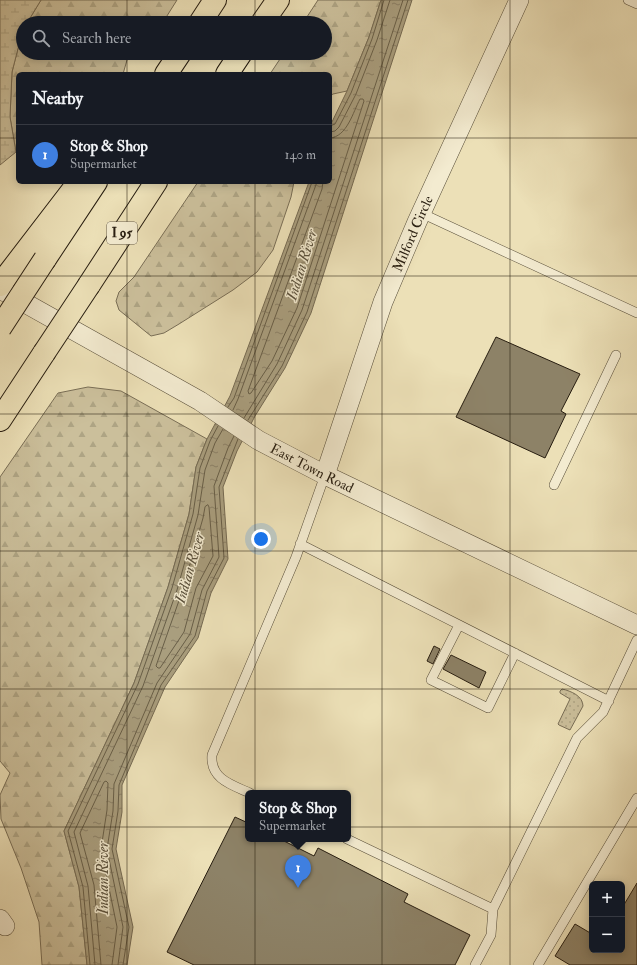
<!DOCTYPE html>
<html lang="en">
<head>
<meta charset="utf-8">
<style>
	body { margin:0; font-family:"IM FELL Double Pica",serif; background:#20242c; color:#f1f3f6 }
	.controls { position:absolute; right:12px; bottom:12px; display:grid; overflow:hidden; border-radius:6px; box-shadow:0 2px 10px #0003 }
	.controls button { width:36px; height:36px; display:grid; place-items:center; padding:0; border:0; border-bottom:1px solid #363941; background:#171b24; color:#f1f3f6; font:20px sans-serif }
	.you { position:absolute; left:261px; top:539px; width:14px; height:14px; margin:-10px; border:3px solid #fff; border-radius:50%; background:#1a73e8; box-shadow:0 0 0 6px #1a73e833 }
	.badge { display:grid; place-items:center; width:26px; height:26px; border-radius:50%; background:#2563eb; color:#fff; font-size:13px; font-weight:700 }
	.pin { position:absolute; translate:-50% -33px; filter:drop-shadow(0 1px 2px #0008) }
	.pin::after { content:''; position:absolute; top:21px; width:14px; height:12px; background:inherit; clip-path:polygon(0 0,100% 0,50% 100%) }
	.popup { position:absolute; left:245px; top:790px; width:106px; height:52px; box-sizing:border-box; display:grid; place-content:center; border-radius:6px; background:#171b24; filter:drop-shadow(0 1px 3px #0005); font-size:13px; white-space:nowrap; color:#9ea1a6 }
	.popup b { font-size:15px; color:#f1f3f6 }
	.popup::after { content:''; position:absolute; left:50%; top:100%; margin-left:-8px; border:8px solid transparent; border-top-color:#171b24 }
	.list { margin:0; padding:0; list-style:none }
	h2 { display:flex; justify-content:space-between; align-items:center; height:52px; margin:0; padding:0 16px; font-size:17px }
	h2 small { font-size:13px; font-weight:400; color:#9ea1a6 }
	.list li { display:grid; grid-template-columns:26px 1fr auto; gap:12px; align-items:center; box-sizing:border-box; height:60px; padding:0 16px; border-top:1px solid #363941 }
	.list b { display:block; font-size:15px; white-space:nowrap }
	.list p { margin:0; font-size:13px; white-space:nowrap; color:#9ea1a6 }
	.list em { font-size:13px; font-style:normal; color:#9ea1a6 }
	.icon { flex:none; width:22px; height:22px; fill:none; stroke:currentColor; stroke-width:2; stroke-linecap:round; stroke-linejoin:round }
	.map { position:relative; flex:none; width:637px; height:965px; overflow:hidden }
	.search { position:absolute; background:#171b24; box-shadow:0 2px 10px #0003; left:16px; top:16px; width:316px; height:44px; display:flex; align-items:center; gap:10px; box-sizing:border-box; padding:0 14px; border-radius:22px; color:#9ea1a6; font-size:15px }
	.panel { position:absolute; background:#171b24; box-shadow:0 2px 10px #0003; left:16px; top:72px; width:316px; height:112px; border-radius:6px }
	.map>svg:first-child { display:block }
</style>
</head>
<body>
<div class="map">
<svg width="637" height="965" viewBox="0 0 637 965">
	<defs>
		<pattern id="grass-dots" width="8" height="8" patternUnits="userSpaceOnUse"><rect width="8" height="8" fill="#cbbf9b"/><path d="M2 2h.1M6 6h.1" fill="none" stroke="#aea484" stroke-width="1.8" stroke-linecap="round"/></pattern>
		<pattern id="forest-firs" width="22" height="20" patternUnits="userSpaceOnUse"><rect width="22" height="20" fill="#cbbf9b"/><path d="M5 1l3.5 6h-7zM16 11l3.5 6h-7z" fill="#aea484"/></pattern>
		<pattern id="wetland-marsh" width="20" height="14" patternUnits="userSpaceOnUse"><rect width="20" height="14" fill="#cbbf9b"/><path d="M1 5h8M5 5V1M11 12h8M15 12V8" fill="none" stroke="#aea484"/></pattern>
		<pattern id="water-ripples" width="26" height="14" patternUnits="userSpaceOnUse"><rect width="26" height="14" fill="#a99e7e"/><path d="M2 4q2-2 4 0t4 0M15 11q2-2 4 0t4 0" fill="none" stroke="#8a8066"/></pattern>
	</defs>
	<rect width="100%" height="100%" fill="#ece0b7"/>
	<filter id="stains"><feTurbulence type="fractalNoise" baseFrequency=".005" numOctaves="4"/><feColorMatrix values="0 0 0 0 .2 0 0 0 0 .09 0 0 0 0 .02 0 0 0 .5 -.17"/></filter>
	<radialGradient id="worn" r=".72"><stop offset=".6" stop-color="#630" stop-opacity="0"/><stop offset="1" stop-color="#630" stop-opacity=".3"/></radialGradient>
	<!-- grass -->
	<path fill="url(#grass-dots)" stroke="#796e56" d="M562,689c9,2 21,7 21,17l-13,24 -11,-5 -1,-1 12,-25 -10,-6v-2z"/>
	<!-- forest -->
	<path fill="url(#forest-firs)" stroke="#796e56" d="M41,0h136l-12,19 -5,4h-133z
		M318,0h63l-12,37 -22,54 -14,3 -3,2v-22h-60l14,-21h41v-30h-22z
		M23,29v24h106l-6,21h-105v77l-2,1 -6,-35 2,-45z
		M198,182h96l-3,15 -18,53 -16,22 -24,18 -54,34 -15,9 -13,3 -32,-26 -3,-9 3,-9 15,-15z
		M88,387l33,4 86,48 -11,28 -7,47 -21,73 -34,96 -70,148 15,56 8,78h-45l-3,-43 -18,-54 -20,-49 -1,-24 10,-22 -10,-12v-284l58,-84z"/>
	<!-- wetland -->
	<path fill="url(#wetland-marsh)" stroke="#796e56" d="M0,0h41l-14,23h-4v6l-11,43 -2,45 6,35 -16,13z"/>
	<!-- water -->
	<path fill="url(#water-ripples)" stroke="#756a52" d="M381,0h31l-101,313 -26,55 -30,48 -18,35 -14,36 5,72 -17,34 -13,45 -33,49 -43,98v27l-6,37 17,78 -6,38h-40l-8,-78 -15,-56 70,-148 34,-96 21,-73 7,-47 11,-28 23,-43 79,-214h21v-56l17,-35 22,-54z"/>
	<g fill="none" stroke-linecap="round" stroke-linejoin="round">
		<!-- shore -->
		<path stroke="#685e47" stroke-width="1" d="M330,126l5,-2 16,-31 21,-54 12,-39
			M330,132l5,-1 4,-4 17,-33 21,-54 13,-40
			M323,182l-1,7 -74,202 1,3 2,-1 21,-32 25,-53 67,-207 -1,-2h-3c-7,13 -13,38 -30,39
			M228,407l6,-9 78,-216
			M233,410l5,-11 79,-217
			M244,418l33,-54 25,-54 101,-310
			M248,420l34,-54 25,-54 101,-312
			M208,505l1,2 4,49 -17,32 -12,44 -24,36h-2l-2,-2 26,-74 21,-74 2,-11z
			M90,965l-7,-78 -15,-56 70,-147 34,-96 21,-74 7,-46 10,-27 8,-15
			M95,965l-7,-79 -14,-54 69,-146 34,-96 21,-75 7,-45 10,-27 8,-14
			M101,965l-7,-80 -14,-52 24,-51 2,-1 2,2 -1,27 -6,39 16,78 -5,38
			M118,965l5,-38 -16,-78 6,-38 1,-27 43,-101 33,-49 12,-44 17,-33 -5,-71 14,-38 6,-12
			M123,965l6,-38 -17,-78 6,-38 1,-26 42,-100 34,-49 12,-45 17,-33 -5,-71 19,-48"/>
	</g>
	<!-- building -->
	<path fill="#8d8267" stroke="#271d10" d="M496,337l84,37 -19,37 5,3 -21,44 -89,-41z
		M434,646l6,3 -7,15 -6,-3z
		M451,655l35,17 -7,16 -36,-19z
		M235,817l13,6v16h32l34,17 4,-8 90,46 -4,8 66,33 -15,30h-261l-27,-13z
		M637,883v82h-67l-15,-9 20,-32 17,10v16h30v-42z"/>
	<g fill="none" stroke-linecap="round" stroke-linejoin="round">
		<defs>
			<path id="lane" d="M628,0l9,4
				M421,213l216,100
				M554,485l62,-130
				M300,544l309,157
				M459,625l-28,55 57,28 27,-55
				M250,793c-18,-8 -40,-14 -38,-38l84,-198 29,-82
				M347,839l146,70 84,-171 26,-26 34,-72
				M475,965l16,-30 2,-26
				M538,965l99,-167"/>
			<g id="street">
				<path id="s1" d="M0,289l200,112 58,39 67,35 312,150"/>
				<path id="s2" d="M325,475l58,-173 34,-80 102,-222"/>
				<path d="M0,919l5,7"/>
			</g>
			<path id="highway" d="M200,23l15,-23
				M262,23l16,-23
				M166,74l14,-21
				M227,74l14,-21
				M45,259l51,-77
				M0,285l79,-103
				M89,285l67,-103
				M0,420l44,-67"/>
		</defs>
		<!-- lane casing -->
		<use href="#lane" stroke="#584e3a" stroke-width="10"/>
		<!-- street casing -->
		<use href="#street" stroke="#584e3a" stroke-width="20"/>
		<!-- highway casing -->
		<use href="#highway" stroke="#271d10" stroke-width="24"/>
		<!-- lane -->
		<use href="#lane" stroke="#f3ebd0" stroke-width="9"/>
		<!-- street -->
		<use href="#street" stroke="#f3ebd0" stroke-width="19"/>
		<!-- highway -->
		<use href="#highway" stroke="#ece0b7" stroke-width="22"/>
		<defs>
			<path id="highway-bridge" d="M0,328l45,-69
				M44,353l45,-68"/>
		</defs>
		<!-- highway-bridge casing -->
		<use href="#highway-bridge" stroke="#271d10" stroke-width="24" stroke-linecap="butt"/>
		<!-- highway-bridge -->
		<use href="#highway-bridge" stroke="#ece0b7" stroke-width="22"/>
	</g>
	<!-- grid -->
	<path fill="none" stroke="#271d10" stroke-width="1" stroke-opacity="0.55" d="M127,0v23M255,0v23M382,0v965M510,0v965M127,53v21M255,53v21M0,138h18M330,138h307M127,182v783M255,182v783M0,276h637M0,414h637M0,551h637M0,689h637M0,827h637"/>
	<g text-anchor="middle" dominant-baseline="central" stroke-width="3" stroke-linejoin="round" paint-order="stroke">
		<!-- shield labels -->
		<rect fill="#f3ebd0" stroke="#645b4a" stroke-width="1" x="107" y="222" width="30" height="22" rx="3"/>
		<g font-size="13" font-weight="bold" fill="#271d10">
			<text x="122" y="233">I 95</text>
		</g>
		<!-- street labels -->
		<g font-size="14" fill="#271d10" stroke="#f3ebd0">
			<text stroke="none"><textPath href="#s2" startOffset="257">Milford Circle</textPath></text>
			<text stroke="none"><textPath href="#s1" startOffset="360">East Town Road</textPath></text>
		</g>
		<!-- water labels -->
		<g font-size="15" font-style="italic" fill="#5b513c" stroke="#f3ebd0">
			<text transform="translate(302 265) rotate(-73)">Indian River</text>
			<text transform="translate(190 568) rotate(-74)">Indian River</text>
			<text transform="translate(103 878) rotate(-90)">Indian River</text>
		</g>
	</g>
	<rect width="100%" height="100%" filter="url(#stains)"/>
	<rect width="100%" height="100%" fill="url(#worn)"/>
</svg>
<div class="controls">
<button>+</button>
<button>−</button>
</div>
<div class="you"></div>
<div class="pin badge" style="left:298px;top:888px;background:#3f7fe0">1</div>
<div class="popup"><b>Stop &amp; Shop</b>Supermarket</div>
<div class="search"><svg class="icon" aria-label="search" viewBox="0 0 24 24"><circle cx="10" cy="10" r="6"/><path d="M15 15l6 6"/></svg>Search here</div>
<section class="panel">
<h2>Nearby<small></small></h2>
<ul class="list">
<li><span class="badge" style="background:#3f7fe0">1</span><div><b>Stop &amp; Shop</b><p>Supermarket</p></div><em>140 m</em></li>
</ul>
</section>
</div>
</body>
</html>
